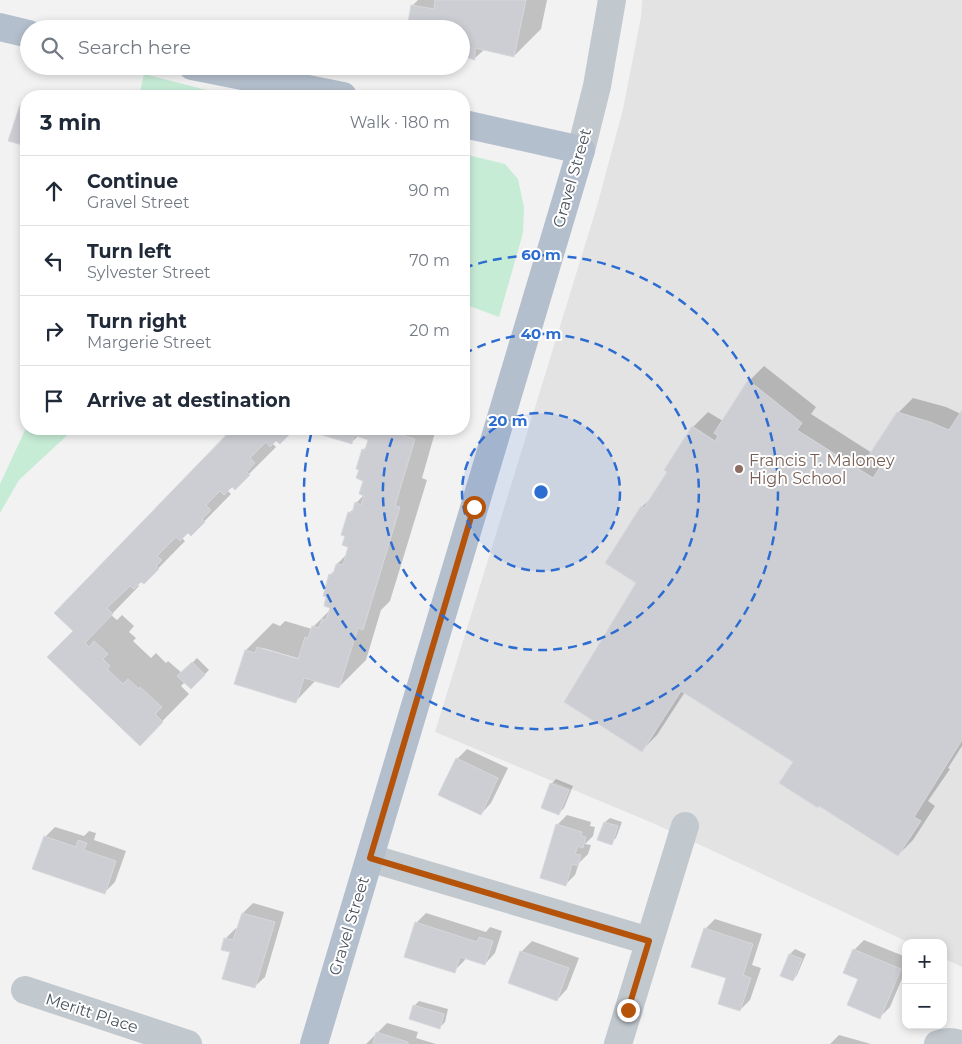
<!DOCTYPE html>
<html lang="en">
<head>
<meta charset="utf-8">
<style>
	body { margin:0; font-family:Montserrat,sans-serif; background:#f6f6f7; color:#1f2937 }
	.controls { position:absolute; right:15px; bottom:15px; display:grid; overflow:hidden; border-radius:10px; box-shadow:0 2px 8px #0003 }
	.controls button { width:45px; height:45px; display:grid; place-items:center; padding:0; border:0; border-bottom:1px solid #e0e1e3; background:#fff; color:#1f2937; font:25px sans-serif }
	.stop { position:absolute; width:15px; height:15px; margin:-11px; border:4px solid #b45309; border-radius:50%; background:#fff }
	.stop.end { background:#b45309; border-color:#fff; box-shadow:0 1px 5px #0008 }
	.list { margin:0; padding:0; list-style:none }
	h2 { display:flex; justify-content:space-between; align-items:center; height:65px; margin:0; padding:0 20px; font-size:21px }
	h2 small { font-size:16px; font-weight:400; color:#747a83 }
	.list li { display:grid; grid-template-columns:32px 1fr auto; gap:15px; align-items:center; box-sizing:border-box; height:70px; padding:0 20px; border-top:1px solid #e0e1e3 }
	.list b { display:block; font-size:19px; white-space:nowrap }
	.list p { margin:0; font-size:16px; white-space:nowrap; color:#747a83 }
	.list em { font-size:16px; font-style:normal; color:#747a83 }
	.icon { flex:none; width:28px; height:28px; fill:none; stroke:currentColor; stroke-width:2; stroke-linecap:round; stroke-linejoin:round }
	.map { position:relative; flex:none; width:962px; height:1044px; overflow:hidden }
	.search { position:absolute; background:#fff; box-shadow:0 2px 8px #0003; left:20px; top:20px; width:450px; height:55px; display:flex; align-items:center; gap:12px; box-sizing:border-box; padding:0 18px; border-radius:28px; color:#747a83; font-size:19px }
	.panel { position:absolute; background:#fff; box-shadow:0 2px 8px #0003; left:20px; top:90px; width:450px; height:345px; border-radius:20px }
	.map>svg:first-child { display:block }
</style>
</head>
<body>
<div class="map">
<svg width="962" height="1044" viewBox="0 0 962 1044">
	<rect width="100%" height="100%" fill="#f3f2f2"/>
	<!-- education -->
	<path fill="#e4e3e3" d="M642,0h320v967l-19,-9v-15h-33l-255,-119 -220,-92 162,-526 26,-97 18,-92z"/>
	<!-- green -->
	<path fill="#c6ecd6" d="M144,74l86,22h-91z
		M464,154l41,10 13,15 6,28 -1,26 -24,84 -35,-13z
		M26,428l48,1 -55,51 -19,33v-29z"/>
	<!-- shadow -->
	<path fill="#0003" fill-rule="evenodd" d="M418,0h129l-6,29 -27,27 -29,-7 -10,9 -14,-3v-26l-49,-23z
		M26,100v45l-16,-5 11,-34z
		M764,366l52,41 -5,7 61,39 26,-40 15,-15 33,9 15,7 1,-1v333l-14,22 2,1 -22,32 7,5 -22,34 -15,15 -103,-94 -110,-69 -28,43 -15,15 -4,-167 4,-76 10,-10 16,-25 25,-45 15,-15 15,9 26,-40z
		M234,429h60l-14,14 -3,-3 -4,4 3,3 -41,41 -2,-2 -5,5 3,3 -40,41 -3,-3 -6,6 3,3 -41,42 -3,-3 -4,4 2,2 -28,29 6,5 5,-5 12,11 -5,6 7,6 -3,3 18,17 5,-5 10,10 2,-2 14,12 15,-15 12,12 -18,18 -6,-6 -4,4 8,8 -50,51 -64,-114 -20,-18z
		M325,429h111l-14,49 5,2 -37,121 -9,9 -15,50 -27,27 -23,-7 -20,21 -50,-51 27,-27 7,3 5,-5 27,8 1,-2 18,-18 -1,-34 6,-6 1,-5 10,-10 3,-8 -1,-33 6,-5 1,-5 8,-8 -1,-45 5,-5 2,-6 -11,-4 -8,8 -27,-9zM263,648l41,12v2l-41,-12z
		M467,749l41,19 -17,35 -10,11 -24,-55z
		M556,779l17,7 -9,22 -5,5 -8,-29z
		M567,815l24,7 -1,4 5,1 -2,9 -8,8 6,1 -3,9 -9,9 -4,12 -10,10 -8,-60z
		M610,818l12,4 -6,16 -5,5 -6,-21z
		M55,827l29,9 5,-5 7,2 -2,7 32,11 -11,31 -10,10 -60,-55z
		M253,903l31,9 -19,65 -11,10 -28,-49 10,-10 2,1 5,-16z
		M426,913l60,19 4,-5 12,4 -7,22 -10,11 -19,-6 -2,3 -10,10 -38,-48z
		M715,919l47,15 -10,31 9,3 -11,32 -10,10 -13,-33 -22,-48z
		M864,940l42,17v12l-16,38 -10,10 -21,-38 -5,-29z
		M532,941l47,17 -12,31 -10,11 -36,-48z
		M795,949l11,5 -9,21 -4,5 -11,-5 8,-21z
		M419,1001l29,8 -3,13 -5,5 -26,-21z
		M387,1023l31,9 -2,6 20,6h-70z
		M839,1035l32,9h-41z"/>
	<!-- building -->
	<path fill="#ccced3" stroke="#d6d8dc" d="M435,0h91l-12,57 -39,-9v12l-14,-4v-27h-54l4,-24 23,4z
		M20,105l6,2v39l-18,-5z
		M748,380l54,43 -5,7 76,48 9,-14 -13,-9 28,-43 33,10 19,8 13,-20v330l-48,77 7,4 -23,35 -79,-50 -1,2 -39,-25 14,-21 -112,-71 -39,61 -78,-50 72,-119 -31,-20 36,-57 3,2 23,-36 -3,-2 28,-44 23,15 3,-5 -4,-3z
		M232,429h63l-15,15 -4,-3 -6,6 -4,-5 -16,16 5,5 -8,9 3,3 -15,15 -3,-3 -8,8 -4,-4 -14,14 5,5 -9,9 3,3 -14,14 -3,-3 -8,8 -4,-4 -19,19 5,4 -6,6 3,3 -15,15 -3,-2 -7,7 -4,-3 -23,22 6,6 -28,29 4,4 5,-6 14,13 -5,5 7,7 -3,3 16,15 5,-5 11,10 1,-2 22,20 -7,7 8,8 -23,24 -93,-89 26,-26 -19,-18z
		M324,429h57l34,10 -20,67 5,1 -37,123 -5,-2 -19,60 -35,-10 -8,25 -62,-19 11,-34 10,3 2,-6 41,12 7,-22 3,1 4,-12 7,2 3,-9 4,1 4,-12 -6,-2 2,-9 -3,-1 6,-22 4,1 3,-11 7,1 5,-18 -6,-2 3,-9 -4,-1 7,-23 4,1 3,-11 6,3 3,-9 -5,-2 4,-13 -7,-3 3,-8 -3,-1 6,-20 3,1 3,-10 -14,-5 -2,9 -30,-9z
		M192,662l13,13 -14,14 -14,-13z
		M456,758l42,20 -17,37 -43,-20z
		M550,783l19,7 -10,25 -18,-7z
		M604,822l14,4 -6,19 -15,-5z
		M556,824l26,8 -1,4 5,1 -3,11 -5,-2 -3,8 6,1 -3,11 -6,-2 -6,22 -26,-8z
		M44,836l32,11 2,-7 9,3 -3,7 32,11 -11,33 -73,-25z
		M242,913l33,9 -20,66 -33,-9 8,-27 -9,-2 3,-12 9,2z
		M415,922l62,20 2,-5 14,4 -8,24 -25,-8 -5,16 -51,-16z
		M704,928l49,16 -10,31 8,3 -11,33 -22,-7 8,-26 -35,-11z
		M853,949l48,20 -21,50 -33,-14 11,-26 -15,-6z
		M520,951l49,17 -12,33 -49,-18z
		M789,954l13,5 -9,22 -13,-5z
		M413,1005l31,9 -4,15 -31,-10z
		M376,1032l32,10v2h-35z"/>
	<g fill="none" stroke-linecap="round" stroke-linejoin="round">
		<!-- minor -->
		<path stroke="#c1c8ce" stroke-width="28" d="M581,150l16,-64 15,-86
			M370,858l279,83
			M25,990l163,54
			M618,1044l67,-218
			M938,1044c8,-3 14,-3 22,0"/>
		<!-- major -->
		<path stroke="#b4bfcd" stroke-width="28" d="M0,27l29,7
			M192,66l151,30
			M314,1044l267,-894 -117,-26"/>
	</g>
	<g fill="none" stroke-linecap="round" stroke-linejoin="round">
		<!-- route -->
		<path stroke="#b45309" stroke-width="6" d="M474,507l-104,351 279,83 -21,69"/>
	</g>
	<!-- distance rings -->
	<circle cx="541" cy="492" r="79" fill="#2d6dd2" fill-opacity=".12"/>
	<g fill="none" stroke="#2d6dd2" stroke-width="2.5" stroke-dasharray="9 6">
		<circle cx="541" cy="492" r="79"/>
		<path d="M464 354A158 158 0 1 1 396 429"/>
		<path d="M464 268A237 237 0 1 1 312 431"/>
	</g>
	<!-- markers -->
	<circle fill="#8d6e63" stroke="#fff" stroke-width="2" cx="739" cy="469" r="5"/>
	<g text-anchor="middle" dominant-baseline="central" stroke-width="4" stroke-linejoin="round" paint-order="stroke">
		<!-- street labels -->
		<g font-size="16" fill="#4b545d" stroke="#fff">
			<text transform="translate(572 178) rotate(-74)">Gravel Street</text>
			<text transform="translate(349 926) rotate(-73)">Gravel Street</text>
			<text transform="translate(92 1013) rotate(18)">Meritt Place</text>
		</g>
		<!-- education labels -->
		<g font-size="16" fill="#785e54" stroke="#fff" text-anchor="start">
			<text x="749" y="460">Francis T. Maloney<tspan x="749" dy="18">High School</tspan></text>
		</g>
	</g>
	<circle cx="541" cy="492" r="8" fill="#2d6dd2" stroke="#fff" stroke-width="2.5"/>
	<g font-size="15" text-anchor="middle" font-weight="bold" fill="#2d6dd2" stroke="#fff" stroke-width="4" stroke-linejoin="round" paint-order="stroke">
		<text x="541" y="260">60 m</text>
		<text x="541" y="339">40 m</text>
		<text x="508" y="426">20 m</text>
	</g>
</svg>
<div class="controls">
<button>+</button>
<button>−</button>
</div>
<div class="stop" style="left:474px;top:507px"></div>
<div class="stop end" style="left:628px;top:1010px"></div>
<div class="search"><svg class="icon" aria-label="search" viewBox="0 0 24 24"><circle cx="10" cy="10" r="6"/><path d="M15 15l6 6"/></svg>Search here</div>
<section class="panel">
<h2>3 min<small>Walk · 180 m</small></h2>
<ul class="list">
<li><svg class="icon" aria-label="ahead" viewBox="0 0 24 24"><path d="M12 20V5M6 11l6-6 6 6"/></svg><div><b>Continue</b><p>Gravel Street</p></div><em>90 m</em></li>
<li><svg class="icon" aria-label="left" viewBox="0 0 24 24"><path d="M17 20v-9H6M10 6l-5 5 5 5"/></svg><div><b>Turn left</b><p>Sylvester Street</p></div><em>70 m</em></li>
<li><svg class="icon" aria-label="right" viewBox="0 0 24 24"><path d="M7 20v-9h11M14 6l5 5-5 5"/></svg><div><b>Turn right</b><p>Margerie Street</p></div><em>20 m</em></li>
<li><svg class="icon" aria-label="arrive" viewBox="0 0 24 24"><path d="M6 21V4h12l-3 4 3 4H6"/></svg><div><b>Arrive at destination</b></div></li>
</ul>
</section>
</div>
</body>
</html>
